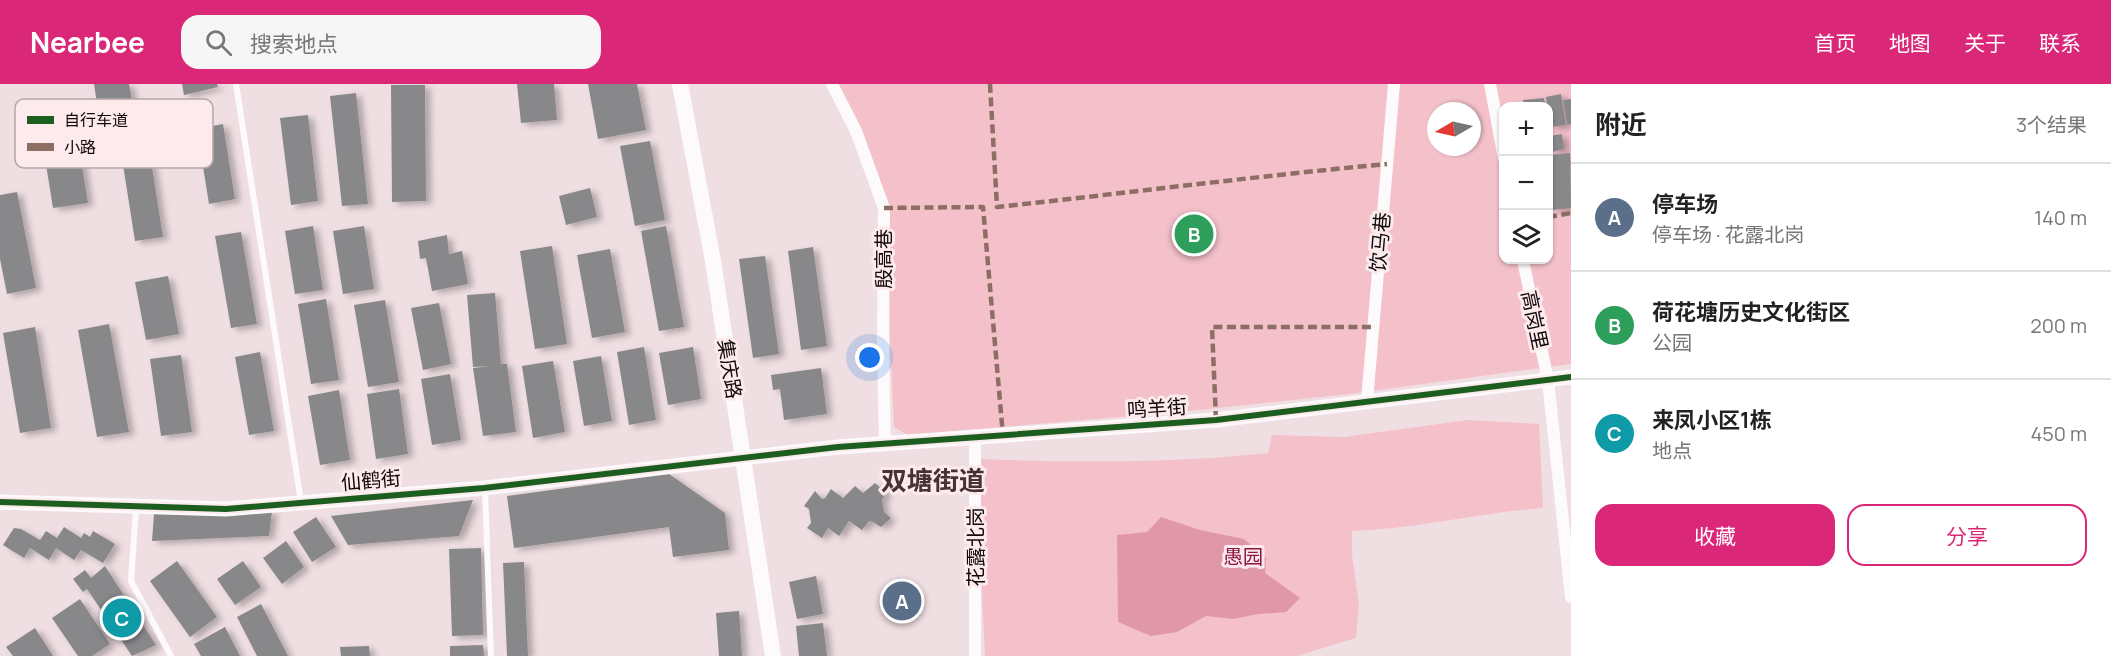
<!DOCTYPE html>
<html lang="zh">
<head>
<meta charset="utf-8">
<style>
	body { margin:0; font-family:Manrope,"Noto Sans SC",sans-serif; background:#f6f6f6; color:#222 }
	.controls { position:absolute; right:18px; top:18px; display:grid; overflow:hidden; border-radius:12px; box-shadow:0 2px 4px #0004 }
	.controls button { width:54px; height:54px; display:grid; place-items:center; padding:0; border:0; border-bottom:2px solid #e0e0e0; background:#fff; color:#222; font:30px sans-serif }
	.compass { position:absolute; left:1427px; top:18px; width:54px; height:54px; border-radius:50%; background:#fff; box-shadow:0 2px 4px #0004; rotate:261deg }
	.you { position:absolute; left:870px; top:274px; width:21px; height:21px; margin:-15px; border:4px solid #fff; border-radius:50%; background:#1a73e8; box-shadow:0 0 0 9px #1a73e833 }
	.badge { display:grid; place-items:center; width:39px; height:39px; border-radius:50%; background:#db2777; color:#fff; font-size:20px; font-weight:700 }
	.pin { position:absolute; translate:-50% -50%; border:3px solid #fff; box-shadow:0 2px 6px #0006 }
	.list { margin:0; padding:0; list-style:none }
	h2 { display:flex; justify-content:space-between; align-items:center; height:78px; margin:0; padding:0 24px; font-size:26px }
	h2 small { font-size:20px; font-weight:400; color:#767676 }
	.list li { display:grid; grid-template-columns:39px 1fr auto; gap:18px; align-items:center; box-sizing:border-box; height:108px; padding:0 24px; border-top:2px solid #e0e0e0 }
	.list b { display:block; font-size:22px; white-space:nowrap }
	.list p { margin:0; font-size:20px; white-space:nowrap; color:#767676 }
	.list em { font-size:20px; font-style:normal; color:#767676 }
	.actions { display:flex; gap:12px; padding:18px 24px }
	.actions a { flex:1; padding:14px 0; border:2px solid #db2777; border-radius:18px; text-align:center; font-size:21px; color:#db2777 }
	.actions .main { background:#db2777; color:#fff }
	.icon { flex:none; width:33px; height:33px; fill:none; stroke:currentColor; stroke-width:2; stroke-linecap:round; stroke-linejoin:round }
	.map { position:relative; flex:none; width:1571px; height:572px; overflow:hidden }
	header { display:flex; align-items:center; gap:36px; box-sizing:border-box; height:84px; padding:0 30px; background:#db2777; color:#fff }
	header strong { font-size:28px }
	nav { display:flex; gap:33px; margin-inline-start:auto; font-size:21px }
	.search { width:420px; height:54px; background:#f6f6f6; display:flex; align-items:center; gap:15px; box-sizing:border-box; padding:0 21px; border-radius:18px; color:#767676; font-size:22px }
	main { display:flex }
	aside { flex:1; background:#fff }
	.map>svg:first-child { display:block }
</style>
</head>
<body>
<header>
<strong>Nearbee</strong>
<div class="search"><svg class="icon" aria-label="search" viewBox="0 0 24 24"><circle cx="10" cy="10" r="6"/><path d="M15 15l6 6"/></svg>搜索地点</div>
<nav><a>首页</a><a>地图</a><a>关于</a><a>联系</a></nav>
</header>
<main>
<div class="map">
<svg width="1571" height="572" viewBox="0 0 1571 572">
	<defs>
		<filter id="shadow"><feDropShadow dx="5.5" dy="3" stdDeviation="3" flood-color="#0004"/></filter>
	</defs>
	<rect width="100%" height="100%" fill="#f0dfe2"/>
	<!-- green -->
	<path fill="#f4c1cb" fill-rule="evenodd" d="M835,0h736v280l-222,30 -169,18 -272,23 -14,-8 -10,-219zM1504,22h44v154h-44zM1436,27h36v36h-36z
		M1468,336l71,4 4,84c-64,5 -127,21 -191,23v24l7,50 -3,33 -59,18h-312l-7,-141 2,-56c96,4 193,4 288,-6l4,-18 72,2z"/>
	<!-- water -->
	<path fill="#e097a7" d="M1161,433l39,13 44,9 22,19 -1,15 35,25 -14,14 -28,2 -25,5 -27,-3 -29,16 -26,4 -33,-14 -1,-87 30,-3z"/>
	<!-- building -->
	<path fill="#88888b" filter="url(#shadow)" d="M94,0h35l5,28 -35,5z
		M182,0h35l1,3 -34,8z
		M517,0h37l3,36 -36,3z
		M588,0h49l9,46 -48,9z
		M391,1h34l1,116 -34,1z
		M356,9l12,111 -26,2 -12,-110z
		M1561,10l5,31 -15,2 -5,-30z
		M1544,14l1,8h-21l-1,-6z
		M1571,15v25h-4l-4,-24z
		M308,31l10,86 -27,4 -11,-87z
		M223,40l12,75 -26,5 -12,-75z
		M1562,50l2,15 -12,3 -3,-16z
		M78,57l10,62 -35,5 -10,-62z
		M650,57l15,79 -30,6 -15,-80z
		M149,64l14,89 -28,4 -14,-89z
		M1570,69l1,55 -18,2 -5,-28v-27z
		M590,104l7,29 -31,8 -7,-29z
		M17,108l19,96 -29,6 -7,-35v-64z
		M313,142l10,64 -28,4 -10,-63z
		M364,142l10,63 -31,5 -10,-63z
		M666,142l18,101 -25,4 -18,-100z
		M241,148l16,92 -26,4 -16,-92z
		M447,151l2,19 13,-3 6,33 -36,7 -6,-33 -6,1 -2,-18z
		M552,162l15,98 -32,5 -15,-98z
		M813,163l14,99 -26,4 -13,-99z
		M610,165l15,83 -33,6 -15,-83z
		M765,172l14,98 -26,4 -14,-99z
		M168,192l11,58 -33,6 -11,-58z
		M495,209l6,71h6l9,68 -33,4 -10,-68 18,-2 -18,1 -6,-72z
		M326,215l13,81 -28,4 -13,-80z
		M385,216l14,82 -31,5 -14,-82z
		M439,219l12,61 -28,6 -12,-62z
		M109,240l20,108 -32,5 -19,-107z
		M35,243l16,101 -31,5 -17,-100z
		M644,263l12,73 -27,5 -12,-73z
		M693,263l8,52 -33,6 -9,-52z
		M260,268l14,79 -25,4 -14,-78z
		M181,271l11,77 -31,4 -11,-77z
		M601,272l11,65 -28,5 -11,-65z
		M553,277l12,71 -32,6 -11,-72z
		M821,284l6,46 -43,6 -4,-31 -7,1 -2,-15z
		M450,290l11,66 -29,5 -11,-66z
		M399,305l9,65 -32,5 -9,-65z
		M339,306l11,70 -30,5 -12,-69z
		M669,390l56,39 4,37 -56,7 -4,-30 -155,21 -7,-52z
		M875,399l12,10 -5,6 2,13 7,6 -10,9 -8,-5 -4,-1 -7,9 -13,-9 -10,15 -11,-8 -6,10 -15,-10 4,-5 -2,-14 -5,-3 11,-15 7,8 3,-1 6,-9 12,9 12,-12 8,7z
		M473,416l-14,36 -111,9 -17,-29z
		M272,427l-3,25 -117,5 2,-27z
		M316,433l20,30 -24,15 -19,-30z
		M64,443l17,11 3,-5 6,4 3,-6 22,13 -12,19 -22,-13 -7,10 -18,-12 -7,12 -19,-12 -6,10 -21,-13 11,-17 7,1 19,11 6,-9 11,7z
		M286,457l18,26 -22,17 -19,-26z
		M481,464l2,87 -31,1 -3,-87z
		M177,477l40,56 -27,20 -40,-56z
		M243,477l18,26 -26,18 -18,-26z
		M524,478l4,94h-21l-4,-93z
		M105,482l51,79 -24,11 -45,-67 -4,3 -10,-13 12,-9 6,8z
		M816,492l7,38 -26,5 -8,-37z
		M80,515l30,45 -18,12h-14l-26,-38z
		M261,520l27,52h-31l-20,-39z
		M739,527l3,45h-23l-3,-43z
		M823,539l4,33h-28l-3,-30z
		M225,543l15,29h-39l-7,-12z
		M35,544l18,28h-40l-7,-9z
		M483,561l1,11h-34v-10z
		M369,562l1,10h-29l-1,-9z"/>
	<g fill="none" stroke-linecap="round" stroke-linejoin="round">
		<!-- service -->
		<path stroke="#fdfafb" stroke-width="6" d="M236,0l65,418
			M485,405l6,167
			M136,424l-5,73 40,75"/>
		<!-- minor -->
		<path stroke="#fdfafb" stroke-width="12" d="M832,0l24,47 28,77 -1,146 2,90
			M1490,0l14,75
			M1523,176l25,120 23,217
			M1367,317l27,-317
			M975,572v-218"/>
		<!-- tertiary -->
		<path stroke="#fdfafb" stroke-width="15" d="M0,418l226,7 258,-21 354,-41 378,-27 355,-43"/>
		<!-- secondary -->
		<path stroke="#fdfafb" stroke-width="16" d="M680,0l33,177 60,395"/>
		<!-- quiet -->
		<path stroke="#8d6e63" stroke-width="4.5" stroke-dasharray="9 4.5" stroke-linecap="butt" d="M990,0l7,123c130,-14 260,-31 390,-43
			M884,124l99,-1 20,229
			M1548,133l23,-4
			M1216,336l-4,-93h160"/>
		<defs>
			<path id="cycleway" d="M0,418l226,7 258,-21 354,-41 378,-27 355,-43"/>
		</defs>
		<!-- cycleway casing -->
		<use href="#cycleway" stroke="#fceaed" stroke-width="10"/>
		<!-- cycleway -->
		<use href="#cycleway" stroke="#1b5e20" stroke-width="6"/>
	</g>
	<g text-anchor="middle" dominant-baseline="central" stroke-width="6" stroke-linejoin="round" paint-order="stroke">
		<!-- street labels -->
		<g font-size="20" fill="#11080a" stroke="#fceaed">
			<text transform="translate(1380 158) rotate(-85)">饮马巷</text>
			<text transform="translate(883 175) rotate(-90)">殷高巷</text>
			<text transform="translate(1535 236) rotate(78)">高岗里</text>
			<text transform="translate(730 285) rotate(81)">集庆路</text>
			<text transform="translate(1157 324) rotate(-4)">鸣羊街</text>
			<text transform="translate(371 396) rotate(-5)">仙鹤街</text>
			<text transform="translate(975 463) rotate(-90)">花露北岗</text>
		</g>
		<!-- park labels -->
		<g font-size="20" fill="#8c1641" stroke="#fceaed">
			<text x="1243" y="472">愚园</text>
		</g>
		<!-- district labels -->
		<g font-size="26" font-weight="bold" fill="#473135" stroke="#fceaed">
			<text x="933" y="396">双塘街道</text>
		</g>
	</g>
	<!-- legend -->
	<rect x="15" y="15" width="198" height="69" rx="9" fill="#fceaed" stroke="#b6a6a9" stroke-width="1.5"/>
	<rect x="27" y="32" width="27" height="8" fill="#1b5e20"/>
	<rect x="27" y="59" width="27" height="8" fill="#8d6e63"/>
	<g font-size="16" fill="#11080a">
		<text x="64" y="42">自行车道</text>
		<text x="64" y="69">小路</text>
	</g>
</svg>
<div class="controls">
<button>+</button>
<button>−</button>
<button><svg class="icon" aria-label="layers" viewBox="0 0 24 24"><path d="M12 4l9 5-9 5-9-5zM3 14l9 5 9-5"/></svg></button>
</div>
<svg class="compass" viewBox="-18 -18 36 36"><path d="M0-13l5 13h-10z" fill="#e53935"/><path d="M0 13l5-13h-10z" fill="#767676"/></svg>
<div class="you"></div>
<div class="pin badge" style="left:902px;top:517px;background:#5c6f8a">A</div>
<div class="pin badge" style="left:1194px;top:150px;background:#2e9e5b">B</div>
<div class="pin badge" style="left:122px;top:534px;background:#0f9aa8">C</div>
</div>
<aside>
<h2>附近<small>3个结果</small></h2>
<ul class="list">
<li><span class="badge" style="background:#5c6f8a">A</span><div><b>停车场</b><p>停车场 · 花露北岗</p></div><em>140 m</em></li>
<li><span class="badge" style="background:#2e9e5b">B</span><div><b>荷花塘历史文化街区</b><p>公园</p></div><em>200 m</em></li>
<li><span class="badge" style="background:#0f9aa8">C</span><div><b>来凤小区1栋</b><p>地点</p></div><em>450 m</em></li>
</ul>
<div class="actions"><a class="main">收藏</a><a>分享</a></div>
</aside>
</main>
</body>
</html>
